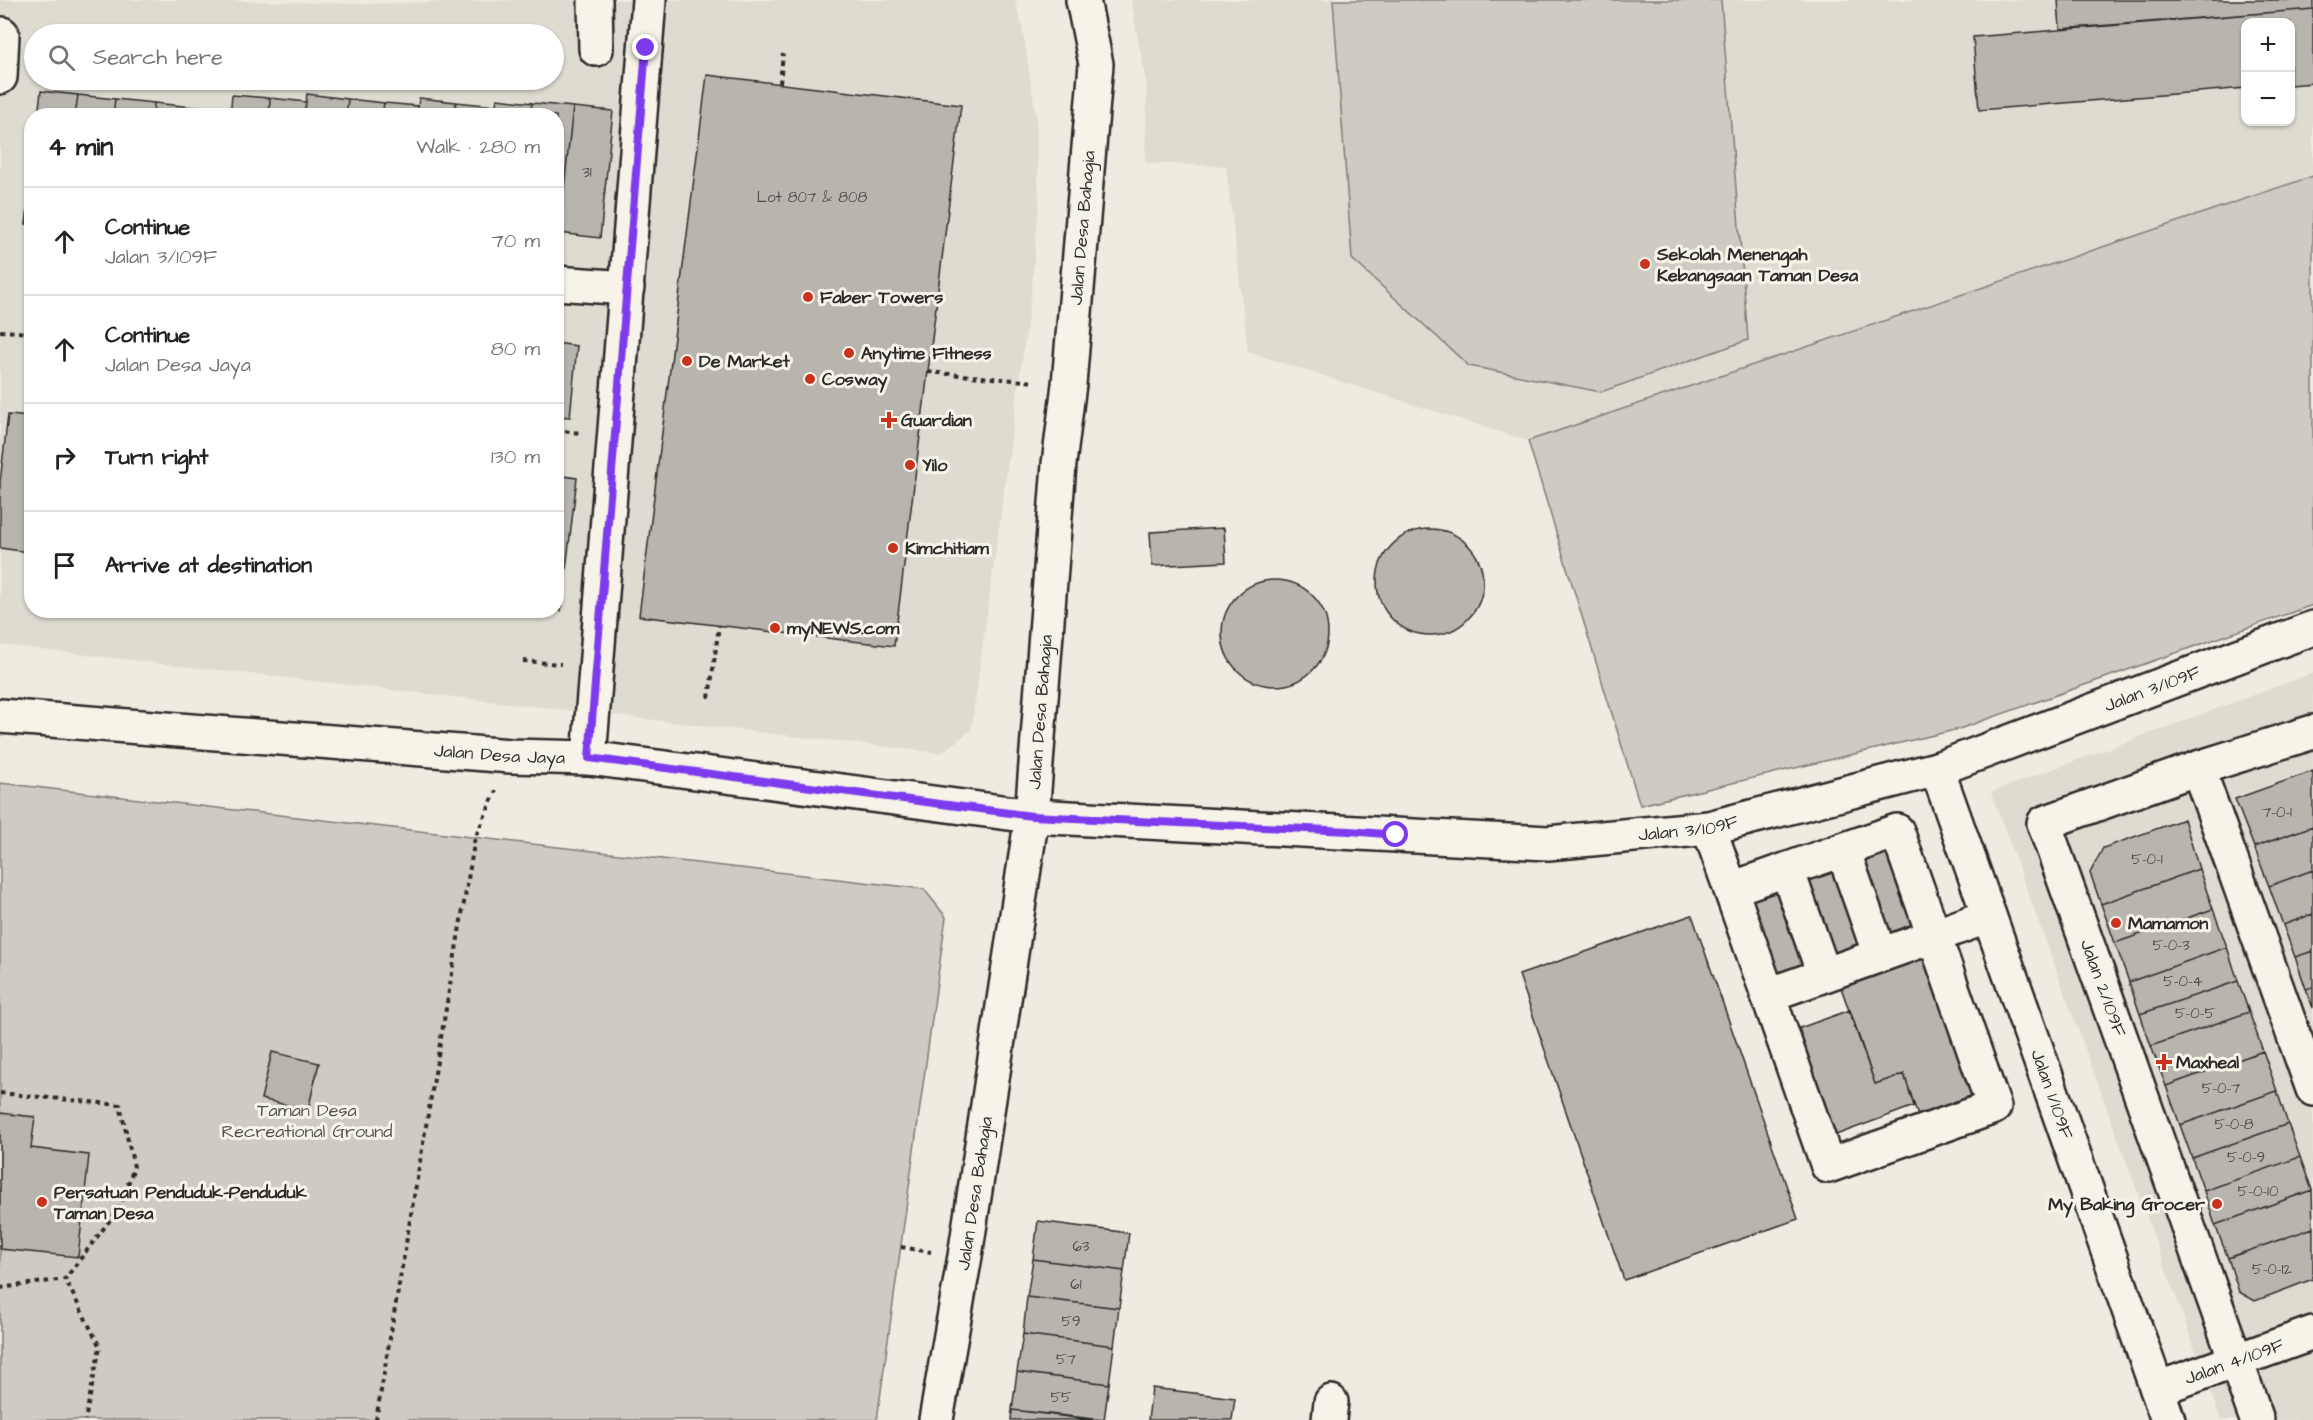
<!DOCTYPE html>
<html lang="en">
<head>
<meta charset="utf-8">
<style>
	body { margin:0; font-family:"Architects Daughter",sans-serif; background:#f6f6f6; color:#222 }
	.controls { position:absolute; right:18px; top:18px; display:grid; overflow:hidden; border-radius:12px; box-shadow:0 2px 4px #0004 }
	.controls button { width:54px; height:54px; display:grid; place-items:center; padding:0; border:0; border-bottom:2px solid #e0e0e0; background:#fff; color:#222; font:30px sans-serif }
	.stop { position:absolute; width:18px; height:18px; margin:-14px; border:4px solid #7c3aed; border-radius:50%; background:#fff }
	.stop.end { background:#7c3aed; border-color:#fff; box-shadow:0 2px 6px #0008 }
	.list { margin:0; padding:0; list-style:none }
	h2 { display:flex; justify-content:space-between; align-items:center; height:78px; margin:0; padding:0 24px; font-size:26px }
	h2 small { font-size:20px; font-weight:400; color:#767676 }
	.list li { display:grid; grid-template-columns:39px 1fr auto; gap:18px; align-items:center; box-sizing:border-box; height:108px; padding:0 24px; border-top:2px solid #e0e0e0 }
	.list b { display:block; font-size:22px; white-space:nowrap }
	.list p { margin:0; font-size:20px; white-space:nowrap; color:#767676 }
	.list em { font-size:20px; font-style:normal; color:#767676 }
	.icon { flex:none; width:33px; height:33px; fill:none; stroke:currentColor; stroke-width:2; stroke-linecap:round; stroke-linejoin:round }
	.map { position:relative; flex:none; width:2313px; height:1420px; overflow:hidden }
	.search { position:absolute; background:#fff; box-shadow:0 2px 4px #0004; left:24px; top:24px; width:540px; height:66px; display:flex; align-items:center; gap:15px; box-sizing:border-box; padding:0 21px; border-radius:33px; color:#767676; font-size:22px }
	.panel { position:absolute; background:#fff; box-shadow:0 2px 4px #0004; left:24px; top:108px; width:540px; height:510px; border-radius:24px }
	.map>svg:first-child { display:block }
</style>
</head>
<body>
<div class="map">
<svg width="2313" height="1420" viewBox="0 0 2313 1420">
	<rect width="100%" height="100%" fill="#efebe0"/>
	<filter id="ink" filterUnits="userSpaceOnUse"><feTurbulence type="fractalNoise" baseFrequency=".0167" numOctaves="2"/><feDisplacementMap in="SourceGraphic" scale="12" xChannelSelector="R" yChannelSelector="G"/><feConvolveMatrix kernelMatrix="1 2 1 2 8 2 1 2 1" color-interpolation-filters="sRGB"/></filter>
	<g filter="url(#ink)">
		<!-- built -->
		<path fill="#dedbd1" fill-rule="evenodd" d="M0,0h208l155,4 154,-4h498l7,26 14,89 3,89 -8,91 -60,435 -30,23 -941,-108zM34,34h520v46h-520zM32,116h524v494h-524z
			M1131,0h1182v176l-785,265 -280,-89 -22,-186 -81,-3 2,-76zM2246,22h44v100h-44z
			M2313,673v747h-92l-230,-628z"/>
		<!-- green -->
		<path fill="#cfcbc2" stroke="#7d7b76" stroke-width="1.5" d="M1333,0h388l27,340 -147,52 -132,-26 -117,-107z
			M2313,176v429l-354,124 -319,76 -112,-364z
			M0,783l924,106 22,28 -69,503h-877z"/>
		<!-- building -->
		<path fill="#b8b5ae" stroke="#2b2b2b" stroke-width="1.5" d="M2058,0h255v9l-253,20z
			M2313,9v74l-23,2v-63h-44v66l-267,22 -6,-73z
			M707,75l254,30 -67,541 -255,-30z
			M41,91l37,4 -3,21h-37z
			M307,94l41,5 -2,17h-42z
			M78,95l37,4 -2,17h-38z
			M232,95l38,3 -1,18h-39z
			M270,98l36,4 -2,14h-35z
			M419,98l37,4 -2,14h-37z
			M115,99l39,4 -1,13h-40z
			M348,99l36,4 -2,13h-36z
			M497,99l35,4 -2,13h-36z
			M456,102l39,4 -1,10h-40z
			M154,103l38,4 -1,9h-38z
			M384,103l34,3 -1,10h-35z
			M532,103l41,4 -14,126h-3v-117h-26z
			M192,107l39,4 -1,5h-39z
			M573,107l40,4 -13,127 -41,-5z
			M32,176v48h-6z
			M556,343l21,3 -7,71 -14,-1z
			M8,415l24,2v105l-4,30 -28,-4v-66z
			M556,475l21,3 -16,133 -5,-1z
			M1224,528l2,34 -74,4 -2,-34z
			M1377 582a53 53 0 1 1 106 0a53 53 0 1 1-106 0Z
			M1222 633a53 53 0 1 1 106 0a53 53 0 1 1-106 0Z
			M2313,771v55l-59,21 -19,-48z
			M2184,819l15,50 -98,35 -11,-31 13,-25z
			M2313,826v44l-44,16 -15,-39z
			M1887,847l90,255 -57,20 -16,-48 -29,10 -37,-105 -59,21 -36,-103z
			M2199,869l14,40 -98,34 -14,-39z
			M2313,870v44l-30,11 -14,-39z
			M2213,909l14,38 -98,35 -14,-39z
			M2313,914v37l-18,6 -12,-32z
			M1692,915l106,304 -174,61 -105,-305z
			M2227,947l11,34 -98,33 -11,-32z
			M2313,951v36l-7,2 -11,-32z
			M2238,981l11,31 -98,34 -11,-32z
			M2313,987v21l-7,-19z
			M1850,1010l25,74 29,-10 10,32 -78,29 -39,-106z
			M2249,1012l14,39 -97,35 -15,-40z
			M2263,1051l14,40 -97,34 -14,-39z
			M272,1052l47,11 -11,47 -47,-11z
			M2277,1091l11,33 -96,34 -12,-33z
			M0,1113l35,4 -4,31 58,7 -11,102 -78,-8z
			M2288,1124l12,33 -96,34 -12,-33z
			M2300,1157l12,33 -97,35 -11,-34z
			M2312,1190l1,38 -85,30 -13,-33z
			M1038,1221l91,12 -5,38 -91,-12z
			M2313,1228v51l-58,22 -16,-9 -11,-34z
			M1033,1259l91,12 -5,37 -92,-11z
			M1027,1297l92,11 -5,38 -91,-12z
			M1023,1334l91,12 -5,38 -92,-12z
			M1017,1372l92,12 -5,36 -92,-10z
			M1152,1388l83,10 -3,22h-84z
			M1012,1410l81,10h-82z"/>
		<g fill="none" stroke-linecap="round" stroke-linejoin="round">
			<defs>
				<g id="minor">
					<path d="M595,0l1,49"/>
					<path d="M0,77l2,-43"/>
					<path d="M556,283l71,5"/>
					<path id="s1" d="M0,716l511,40 78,2 443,58 516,27 161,-15 228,-59 376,-141"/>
					<path d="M589,758l60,-758"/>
					<path d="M2198,768l115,321"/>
					<path id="s2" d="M1937,769l231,651"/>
					<path d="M1709,828l59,167 166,-59 -37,-105 -166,58"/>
					<path d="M1843,850l37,105"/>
					<path d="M1787,870l37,104"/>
					<path d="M1768,995l60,171 166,-59 -60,-171 55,-20"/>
					<path id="s3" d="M2157,1389l156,-56"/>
					<path id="s4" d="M936,1420l29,-164 67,-440 27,-352 10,-80 27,-320 -13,-64"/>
					<path d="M1329,1420l2,-18"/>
					<path d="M2257,1420l-213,-597 154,-55 115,-36"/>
				</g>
			</defs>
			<!-- minor casing -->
			<use href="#minor" stroke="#2b2b2b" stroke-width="38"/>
			<!-- path -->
			<path stroke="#2b2b2b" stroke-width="4" stroke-dasharray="4.5 4.5" stroke-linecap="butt" d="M780,83l3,-29
				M0,331l32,2
				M928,372l107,10
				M556,430l24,3
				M523,661l38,3
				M709,698l10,-72
				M0,1093l120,12 14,62 -14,40 -55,72
				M901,1247l30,5
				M0,1288l65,-9 35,68 -15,73
				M376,1420l99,-582 21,-47"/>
			<!-- minor -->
			<use href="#minor" stroke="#f7f3e8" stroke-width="33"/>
		</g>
	</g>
	<g fill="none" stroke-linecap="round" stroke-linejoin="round" filter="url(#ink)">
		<!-- route -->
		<path stroke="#7c3aed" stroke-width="8" d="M646,48l-57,710 443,58 318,15 46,4"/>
	</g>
	<!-- markers -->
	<g fill="#c8321e" stroke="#f7f3e8" stroke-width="2">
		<circle cx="1645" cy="264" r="6"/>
		<circle cx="808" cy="297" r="6"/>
		<circle cx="849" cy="353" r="6"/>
		<circle cx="687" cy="361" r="6"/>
		<circle cx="810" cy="379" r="6"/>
		<path d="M886 411h6v6h6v6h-6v6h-6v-6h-6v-6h6z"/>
		<circle cx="910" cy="465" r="6"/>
		<circle cx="893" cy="548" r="6"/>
		<circle cx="775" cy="628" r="6"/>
		<circle cx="2116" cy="923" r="6"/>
		<path d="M2161 1053h6v6h6v6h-6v6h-6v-6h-6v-6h6z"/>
		<circle cx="42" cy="1202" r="6"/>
		<circle cx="2217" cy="1204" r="6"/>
	</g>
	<g text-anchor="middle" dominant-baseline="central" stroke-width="6" stroke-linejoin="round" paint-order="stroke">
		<!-- number labels -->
		<g font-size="15" fill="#4e4e4c">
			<text x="587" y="172">31</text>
			<text x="812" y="197">Lot 807 &amp; 808</text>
			<text x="2277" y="812">7-0-1</text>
			<text x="2147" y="859">5-0-1</text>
			<text x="2171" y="945">5-0-3</text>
			<text x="2183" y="981">5-0-4</text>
			<text x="2195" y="1013">5-0-5</text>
			<text x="2221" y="1088">5-0-7</text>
			<text x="2234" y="1124">5-0-8</text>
			<text x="2246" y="1157">5-0-9</text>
			<text x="2258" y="1191">5-0-10</text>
			<text x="1081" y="1246">63</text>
			<text x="2272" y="1269">5-0-12</text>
			<text x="1076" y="1284">61</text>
			<text x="1071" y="1321">59</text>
			<text x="1066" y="1359">57</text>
			<text x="1061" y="1397">55</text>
		</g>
		<!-- street labels -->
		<g font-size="18" fill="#2b2b2b" stroke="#f7f3e8">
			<text stroke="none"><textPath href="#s4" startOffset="1202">Jalan Desa Bahagia</textPath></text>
			<text stroke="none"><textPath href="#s1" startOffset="2181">Jalan 3/109F</textPath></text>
			<text stroke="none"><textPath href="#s4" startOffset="716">Jalan Desa Bahagia</textPath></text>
			<text stroke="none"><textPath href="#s1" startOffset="501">Jalan Desa Jaya</textPath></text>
			<text stroke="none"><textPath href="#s1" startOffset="1695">Jalan 3/109F</textPath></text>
			<text transform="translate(2103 988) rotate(70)">Jalan 2/109F</text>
			<text stroke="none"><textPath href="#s2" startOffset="345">Jalan 1/109F</textPath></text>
			<text stroke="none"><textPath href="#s4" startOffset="230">Jalan Desa Bahagia</textPath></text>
			<text stroke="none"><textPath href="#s3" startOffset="82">Jalan 4/109F</textPath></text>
		</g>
		<!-- poi labels -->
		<g font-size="18" font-weight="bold" fill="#2b2b2b" stroke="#f7f3e8" text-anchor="start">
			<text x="1657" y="254">Sekolah Menengah<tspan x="1657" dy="21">Kebangsaan Taman Desa</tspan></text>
			<text x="820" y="297">Faber Towers</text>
			<text x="861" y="353">Anytime Fitness</text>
			<text x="699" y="361">De Market</text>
			<text x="822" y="379">Cosway</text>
			<text x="901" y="420">Guardian</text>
			<text x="922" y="465">Yilo</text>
			<text x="905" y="548">Kimchitiam</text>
			<text x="787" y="628">myNEWS.com</text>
			<text x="2128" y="923">Mamamon</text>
			<text x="2176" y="1062">Maxheal</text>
			<text x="54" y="1192">Persatuan Penduduk-Penduduk<tspan x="54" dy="21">Taman Desa</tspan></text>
			<text x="2205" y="1204" text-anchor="end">My Baking Grocer</text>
		</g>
		<!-- park labels -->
		<g font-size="18" fill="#545351" stroke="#f7f3e8">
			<text x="307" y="1110">Taman Desa<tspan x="307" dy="21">Recreational Ground</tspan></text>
		</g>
	</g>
</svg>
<div class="controls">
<button>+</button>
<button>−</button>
</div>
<div class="stop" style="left:1396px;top:835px"></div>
<div class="stop end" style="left:646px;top:48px"></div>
<div class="search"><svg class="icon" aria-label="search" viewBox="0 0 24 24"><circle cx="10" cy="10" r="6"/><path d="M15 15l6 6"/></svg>Search here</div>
<section class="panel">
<h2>4 min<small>Walk · 280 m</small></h2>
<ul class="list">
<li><svg class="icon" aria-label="ahead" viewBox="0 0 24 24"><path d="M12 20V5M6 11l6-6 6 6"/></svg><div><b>Continue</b><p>Jalan 3/109F</p></div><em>70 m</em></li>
<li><svg class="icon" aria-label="ahead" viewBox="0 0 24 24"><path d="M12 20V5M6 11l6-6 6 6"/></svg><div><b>Continue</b><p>Jalan Desa Jaya</p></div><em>80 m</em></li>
<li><svg class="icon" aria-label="right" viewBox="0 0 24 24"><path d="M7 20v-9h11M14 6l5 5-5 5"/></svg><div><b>Turn right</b></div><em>130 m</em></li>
<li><svg class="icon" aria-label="arrive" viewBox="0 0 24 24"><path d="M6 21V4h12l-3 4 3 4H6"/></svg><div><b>Arrive at destination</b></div></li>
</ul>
</section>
</div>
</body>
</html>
